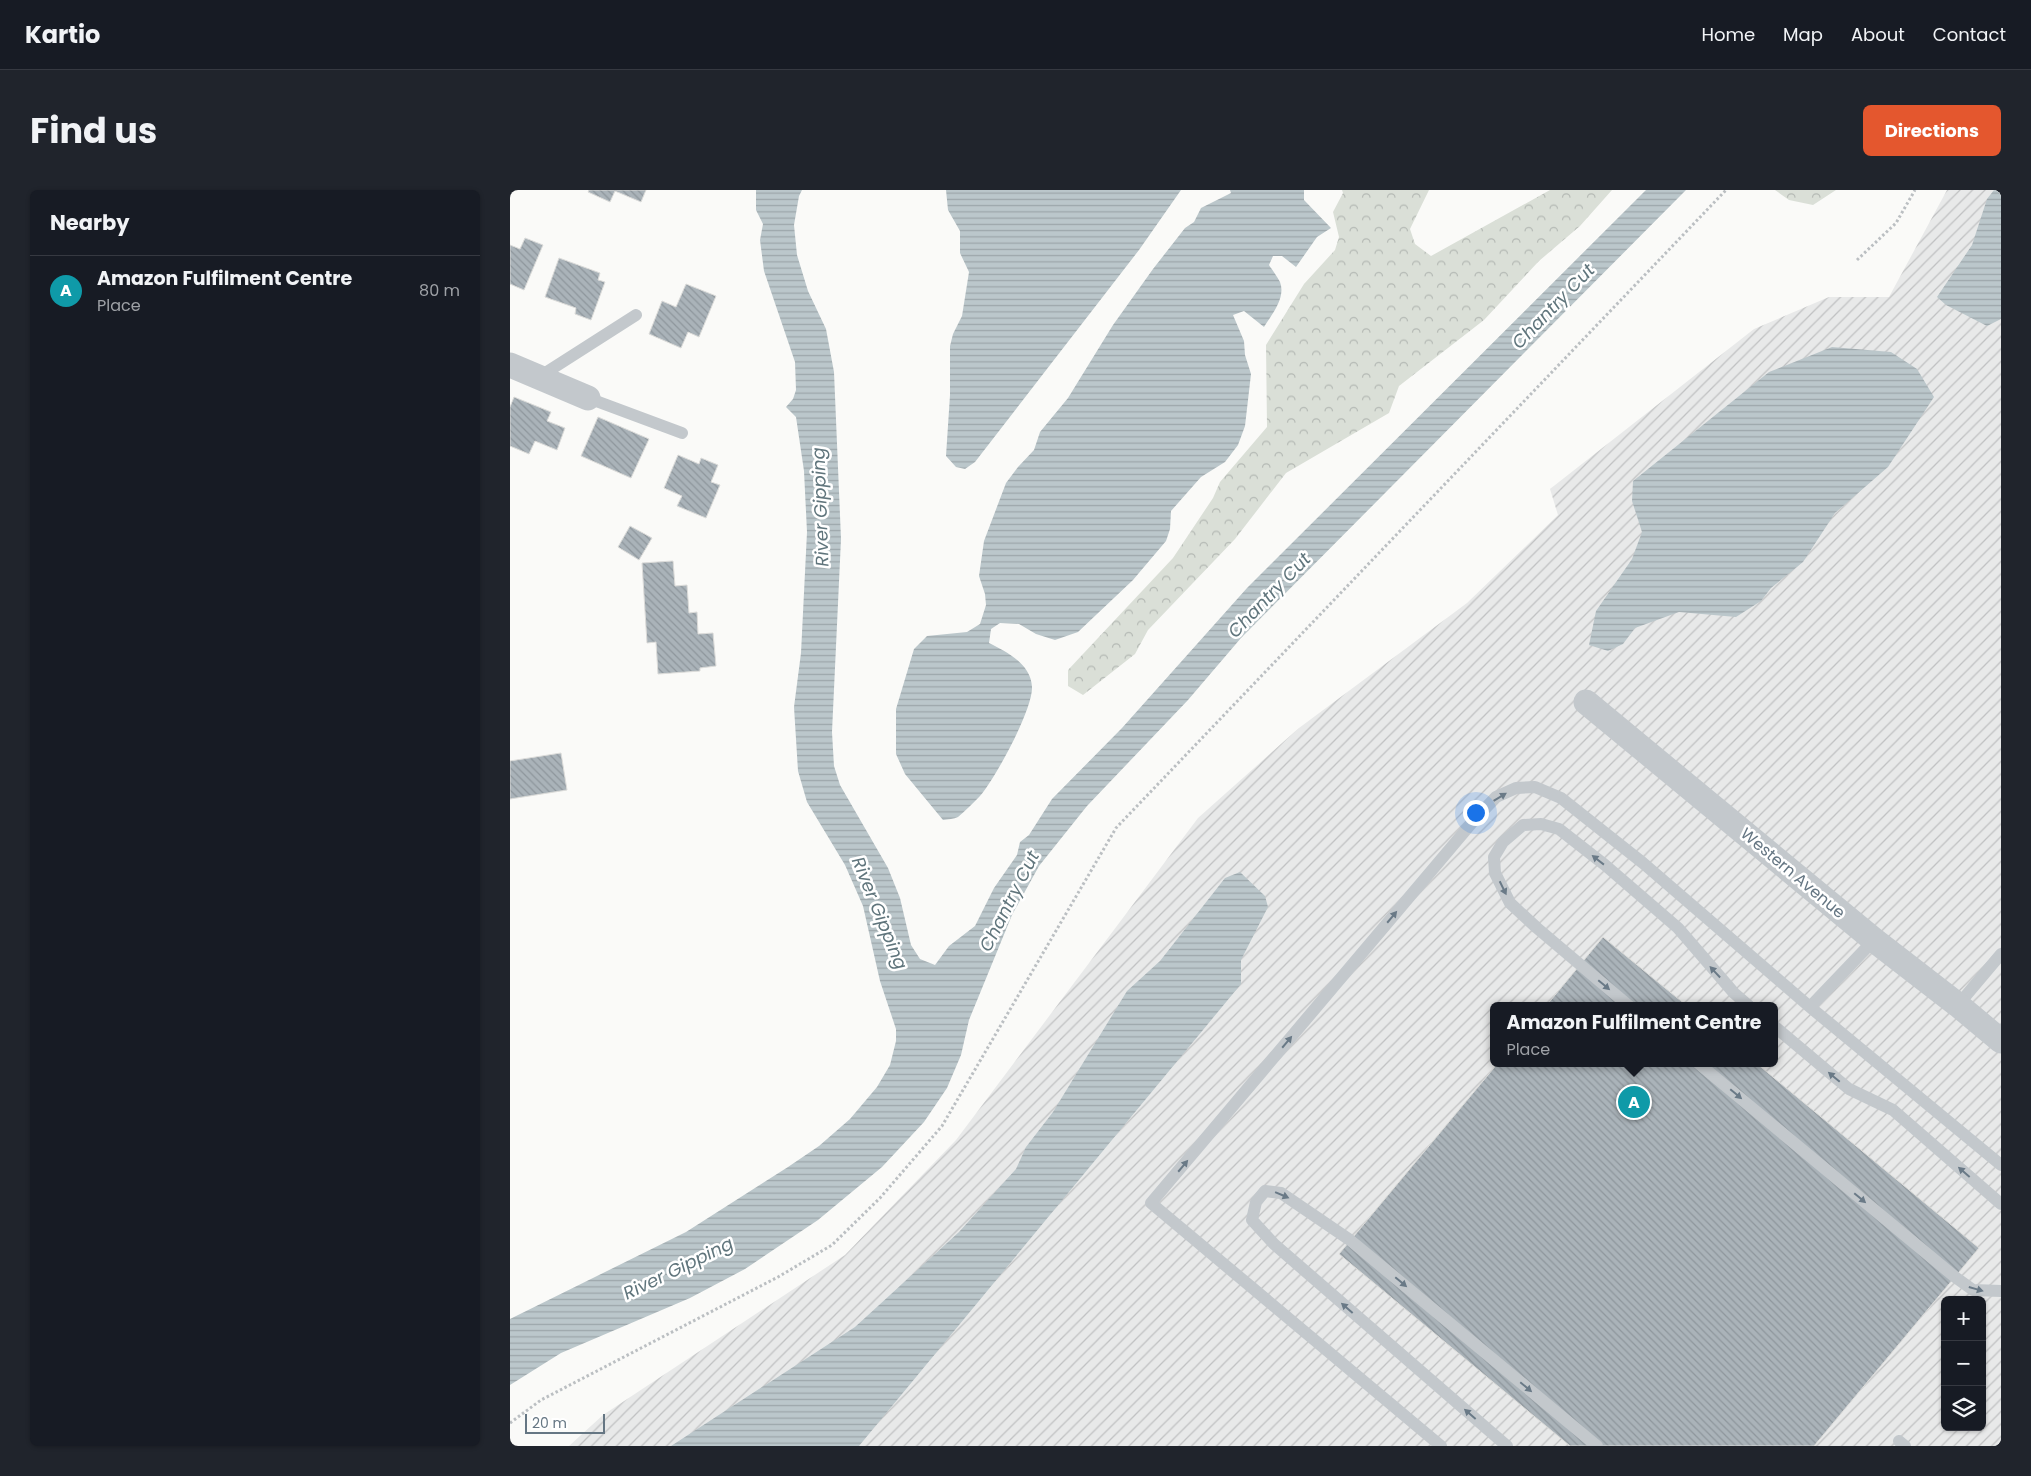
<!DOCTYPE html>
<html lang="en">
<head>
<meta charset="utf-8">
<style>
	body { margin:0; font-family:Poppins,sans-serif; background:#20242c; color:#f1f3f6 }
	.controls { position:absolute; right:15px; bottom:15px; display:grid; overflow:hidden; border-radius:8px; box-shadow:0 1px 4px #0004 }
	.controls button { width:45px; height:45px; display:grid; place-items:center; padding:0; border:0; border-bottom:1px solid #363941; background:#171b24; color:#f1f3f6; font:25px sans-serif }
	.scale { position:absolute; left:15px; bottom:12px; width:80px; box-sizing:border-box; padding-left:5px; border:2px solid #657683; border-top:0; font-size:14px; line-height:18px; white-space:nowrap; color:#657683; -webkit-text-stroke:4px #fff; paint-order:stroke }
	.you { position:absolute; left:965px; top:622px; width:18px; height:18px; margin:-12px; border:4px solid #fff; border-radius:50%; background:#1a73e8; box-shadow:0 0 0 8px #1a73e833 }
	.badge { display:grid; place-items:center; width:32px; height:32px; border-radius:50%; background:#e4572e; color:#fff; font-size:16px; font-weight:700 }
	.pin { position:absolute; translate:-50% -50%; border:2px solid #fff; box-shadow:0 1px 5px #0006 }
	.popup { position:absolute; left:980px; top:812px; width:288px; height:65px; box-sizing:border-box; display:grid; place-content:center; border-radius:8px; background:#171b24; filter:drop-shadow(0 1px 4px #0005); font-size:16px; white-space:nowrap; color:#9ea1a6 }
	.popup b { font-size:19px; color:#f1f3f6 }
	.popup::after { content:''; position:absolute; left:50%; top:100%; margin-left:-10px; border:10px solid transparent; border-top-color:#171b24 }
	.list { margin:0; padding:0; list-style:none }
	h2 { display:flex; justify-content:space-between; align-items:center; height:65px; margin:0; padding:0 20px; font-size:21px }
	h2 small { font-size:16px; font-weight:400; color:#9ea1a6 }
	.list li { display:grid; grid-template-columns:32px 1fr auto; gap:15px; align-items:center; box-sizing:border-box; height:70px; padding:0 20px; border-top:1px solid #363941 }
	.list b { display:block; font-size:19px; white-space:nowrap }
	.list p { margin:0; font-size:16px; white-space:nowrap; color:#9ea1a6 }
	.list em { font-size:16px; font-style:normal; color:#9ea1a6 }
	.icon { flex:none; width:28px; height:28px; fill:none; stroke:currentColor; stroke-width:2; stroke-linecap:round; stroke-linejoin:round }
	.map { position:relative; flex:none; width:1491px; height:1256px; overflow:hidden; border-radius:8px }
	header { display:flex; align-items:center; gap:30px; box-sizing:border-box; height:70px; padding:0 25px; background:#171b24; border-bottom:1px solid #363941 }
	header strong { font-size:24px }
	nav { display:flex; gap:28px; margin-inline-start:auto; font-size:18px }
	.intro { display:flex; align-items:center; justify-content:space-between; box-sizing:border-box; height:120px; padding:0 30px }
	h1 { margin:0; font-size:35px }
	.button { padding:12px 22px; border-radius:8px; background:#e4572e; color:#fff; font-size:18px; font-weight:700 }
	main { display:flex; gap:30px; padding:0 30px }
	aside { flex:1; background:#171b24; border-radius:8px; box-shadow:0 1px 4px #0004 }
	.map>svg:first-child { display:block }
</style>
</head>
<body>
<header>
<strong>Kartio</strong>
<nav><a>Home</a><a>Map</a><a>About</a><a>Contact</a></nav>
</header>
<div class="intro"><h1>Find us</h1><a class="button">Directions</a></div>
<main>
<aside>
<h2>Nearby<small></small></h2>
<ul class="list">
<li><span class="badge" style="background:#0f9aa8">A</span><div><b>Amazon Fulfilment Centre</b><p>Place</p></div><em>80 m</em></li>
</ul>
</aside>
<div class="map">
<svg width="1491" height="1256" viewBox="0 0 1491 1256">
	<defs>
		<pattern id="industrial-furrows" width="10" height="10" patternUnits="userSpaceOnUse" patternTransform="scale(1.25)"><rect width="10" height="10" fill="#e8e9e9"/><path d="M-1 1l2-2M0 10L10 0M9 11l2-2" fill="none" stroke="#c0c1c2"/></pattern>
		<pattern id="forest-crowns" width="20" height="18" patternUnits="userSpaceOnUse" patternTransform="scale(1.25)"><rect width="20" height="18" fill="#dadfd7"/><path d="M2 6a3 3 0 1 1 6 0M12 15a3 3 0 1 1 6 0" fill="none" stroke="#b4b9b4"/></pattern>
		<pattern id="water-rules" width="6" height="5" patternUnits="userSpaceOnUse" patternTransform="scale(1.25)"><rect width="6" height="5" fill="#bbc7cb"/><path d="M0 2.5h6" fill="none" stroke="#9ca6aa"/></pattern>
		<pattern id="building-back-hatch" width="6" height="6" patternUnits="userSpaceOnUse" patternTransform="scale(1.25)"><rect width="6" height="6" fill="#aab3b9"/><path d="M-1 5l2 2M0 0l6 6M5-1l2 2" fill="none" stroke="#8e969c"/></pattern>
	</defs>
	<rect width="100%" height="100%" fill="#fafaf8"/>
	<!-- industrial -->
	<path fill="url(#industrial-furrows)" fill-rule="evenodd" d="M1437,0h54v1256h-1432l34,-31 242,-160 111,-115 242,-322 101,-90 168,-125 91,-88 -8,-26 204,-160 75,-32h60zM984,816h280v57h-280zM1435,1110h37v127h-37z"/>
	<!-- forest -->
	<path fill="url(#forest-crowns)" d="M832,0h87l-19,39 5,15 16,12 119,-66h62l-32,36 -41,35 -55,59 -85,66 -10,27 -103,60 -51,66 -87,91 -13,24 -52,41 -15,-9v-16l105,-112 40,-60 7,-16 47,-55 -1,-82 38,-61 31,-34 4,-13 -6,-25 10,-19z
		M1265,0h61l-23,15 -24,-5z"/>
	<!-- water -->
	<path fill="url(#water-rules)" d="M246,0h46l-3,6 -5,29 3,30 11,36 18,38 8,43 7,167 -9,193 2,34 6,19 48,83 12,30 11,47 9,14 15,6 14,-19 26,-20 19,-38 23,-33 3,-13 9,-7 23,-36 70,-71 125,-140 399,-398h40l-445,448 -53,62 -101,106 -48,60 -27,49 -43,105 -8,35 -14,33 -23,34 -42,45 -64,53 -73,49 -55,29 -129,55 -51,32v-66l176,-87 102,-65 31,-21 31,-27 27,-32 13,-22 6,-24v-12l-16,-48 -17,-75 -18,-41 -38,-63 -9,-31 -4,-64 7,-54 6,-121 -3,-61 -8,-54 -10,-10 7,-8 3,-9 -1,-28 -31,-91 -4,-31 3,-16 -7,-14z
		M436,0h235l-42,60 -164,212 -10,7 -9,-2 -10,-11 4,-61v-49l3,-12 9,-18 7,-44 -9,-19v-22l-12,-21z
		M720,0h74v10l27,28 -14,9 -21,30 -14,-11h-9l-4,9c3,5 8,11 11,17 6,16 -8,32 -16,45l-20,-16 -11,4 11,26 1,14 6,19 -6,52 -7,19 -13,17 -24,15 -30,34 -1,18 -4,12 -33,39 -55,52 -23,8 -19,-6 -17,-10 -19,-1 -9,6 -2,14c18,9 42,21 43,44 1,22 -37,92 -52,109 -7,7 -15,15 -22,21 -4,2 -10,2 -15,3l-38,-46 -9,-20v-45l18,-60 13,-13 40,-4 13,-8 6,-19 -1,-11 -6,-18 5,-35 22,-58 12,-16 16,-17 6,-18 28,-34 45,-73 40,-56 32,-41 9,-6 7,-14 30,-15z
		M1484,0h7v129l-14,7 -41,-21 -9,-8 35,-52 15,-46z
		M1322,157l59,5 26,17 17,28 -46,70 -53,46 -32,49 -32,26 -10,13 -25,16 -57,-5 -44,16 -12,16 -15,7 -19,-6 7,-34 36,-52 10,-27 -10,-31 1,-20 136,-109z
		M730,682l25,24 3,11 -27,53v24l-382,462h-188l184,-119 104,-95 57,-63 10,-22 27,-35 74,-121 33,-30 65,-83z"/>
	<!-- building -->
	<path fill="url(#building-back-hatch)" stroke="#dcdcda" d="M79,0h57l-5,12 -26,-11 -5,11 -22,-10z
		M15,48l18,7 -19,45 -14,-6v-39l10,4z
		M49,68l41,15 -2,7 7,2 -14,38 -16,-6 1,-6 -31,-11z
		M176,94l30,12 -17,41 -11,-5 -7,16 -32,-14 13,-33 14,6z
		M4,207l37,15 -4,9 18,7 -8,22 -22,-9 -6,13 -19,-8v-39z
		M88,227l51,22 -18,39 -50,-22z
		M168,265l21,9 2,-6 17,7 -7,17 9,3 -14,33 -29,-12 5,-10 -18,-8z
		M120,336l22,12 -13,22 -21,-13z
		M163,371l2,25 12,-1 2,28 8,-1 1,22 15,-1 3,33 -16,2v3l-42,3 -2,-32 -9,1 -5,-80z
		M51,563l6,37 -57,9v-38z
		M1093,747l84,69h-141z
		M988,873h258l223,185 -165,198h-244l-231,-192z"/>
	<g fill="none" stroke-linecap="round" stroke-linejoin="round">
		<!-- path -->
		<path stroke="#bbbfc2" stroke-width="3" stroke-dasharray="2.5 2.5" stroke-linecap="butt" d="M1347,70l39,-37 19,-33
			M0,1233l31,-23 237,-123 54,-32 48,-47 62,-72 174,-298 610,-638"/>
		<!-- service -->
		<path stroke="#c3c8cc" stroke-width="12" d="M29,187l97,-62
			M78,208l94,35
			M1448,815l43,-51
			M1119,816l-92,-78 -27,-25 -15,-30 -1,-16 9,-15 20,-17 18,-1 18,5 46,36 73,63 56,65 15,13
			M1300,817l64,-67
			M1264,836l75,63 44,21 108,94
			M1188,873l257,214 18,13 28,1
			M1389,1251l6,5
			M931,1256l-290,-243 325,-385 20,-21 20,-9 19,-1 26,11 82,65 167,144 191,158
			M997,1256l-233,-202 -22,-24 4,-18 9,-11 16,2 69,47 247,206"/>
		<!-- minor -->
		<path stroke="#c3c8cc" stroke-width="25" d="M0,175l78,33
			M1076,512l288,238 84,65 43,36"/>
	</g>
	<!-- one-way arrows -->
	<defs><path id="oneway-solid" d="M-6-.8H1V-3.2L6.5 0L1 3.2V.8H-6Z" transform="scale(1.25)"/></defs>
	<g fill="#6a7a87">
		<use href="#oneway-solid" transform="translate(990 607) rotate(-31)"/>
		<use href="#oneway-solid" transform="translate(1088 670) rotate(-142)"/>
		<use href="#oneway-solid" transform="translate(993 698) rotate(64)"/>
		<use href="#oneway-solid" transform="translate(882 727) rotate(-50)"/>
		<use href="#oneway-solid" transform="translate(1205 782) rotate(-133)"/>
		<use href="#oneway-solid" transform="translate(1094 795) rotate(40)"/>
		<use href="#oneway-solid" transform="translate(777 852) rotate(-50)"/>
		<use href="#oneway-solid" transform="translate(1324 887) rotate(-140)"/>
		<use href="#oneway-solid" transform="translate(1226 904) rotate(40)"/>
		<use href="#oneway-solid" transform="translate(673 976) rotate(-50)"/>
		<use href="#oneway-solid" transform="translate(1454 982) rotate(-139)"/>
		<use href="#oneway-solid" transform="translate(772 1005) rotate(23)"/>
		<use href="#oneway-solid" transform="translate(1350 1008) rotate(40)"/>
		<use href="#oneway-solid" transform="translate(891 1092) rotate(40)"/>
		<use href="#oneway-solid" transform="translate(1466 1099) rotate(16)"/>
		<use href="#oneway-solid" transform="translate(837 1118) rotate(-139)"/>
		<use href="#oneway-solid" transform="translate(1016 1197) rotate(40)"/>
		<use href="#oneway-solid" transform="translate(960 1224) rotate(-139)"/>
	</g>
	<g text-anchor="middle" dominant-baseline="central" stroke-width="5" stroke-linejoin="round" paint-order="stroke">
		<!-- street labels -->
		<g font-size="16" fill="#657683" stroke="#fff">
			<text transform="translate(1283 683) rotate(40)">Western Avenue</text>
		</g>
		<!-- water labels -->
		<g font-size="18" font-style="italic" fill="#60757c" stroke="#fff">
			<text transform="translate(1043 116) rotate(-46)">Chantry Cut</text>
			<text transform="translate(310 317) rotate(-92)">River Gipping</text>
			<text transform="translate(759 405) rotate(-46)">Chantry Cut</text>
			<text transform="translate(499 711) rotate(-63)">Chantry Cut</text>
			<text transform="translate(370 723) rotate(68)">River Gipping</text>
			<text transform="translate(168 1078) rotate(-26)">River Gipping</text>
		</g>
	</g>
</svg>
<div class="controls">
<button>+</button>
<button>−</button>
<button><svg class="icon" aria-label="layers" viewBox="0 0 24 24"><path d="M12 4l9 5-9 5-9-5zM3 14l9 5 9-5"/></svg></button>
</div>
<div class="scale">20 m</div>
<div class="you"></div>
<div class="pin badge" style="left:1124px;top:912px;background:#0f9aa8">A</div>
<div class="popup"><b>Amazon Fulfilment Centre</b>Place</div>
</div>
</main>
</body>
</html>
